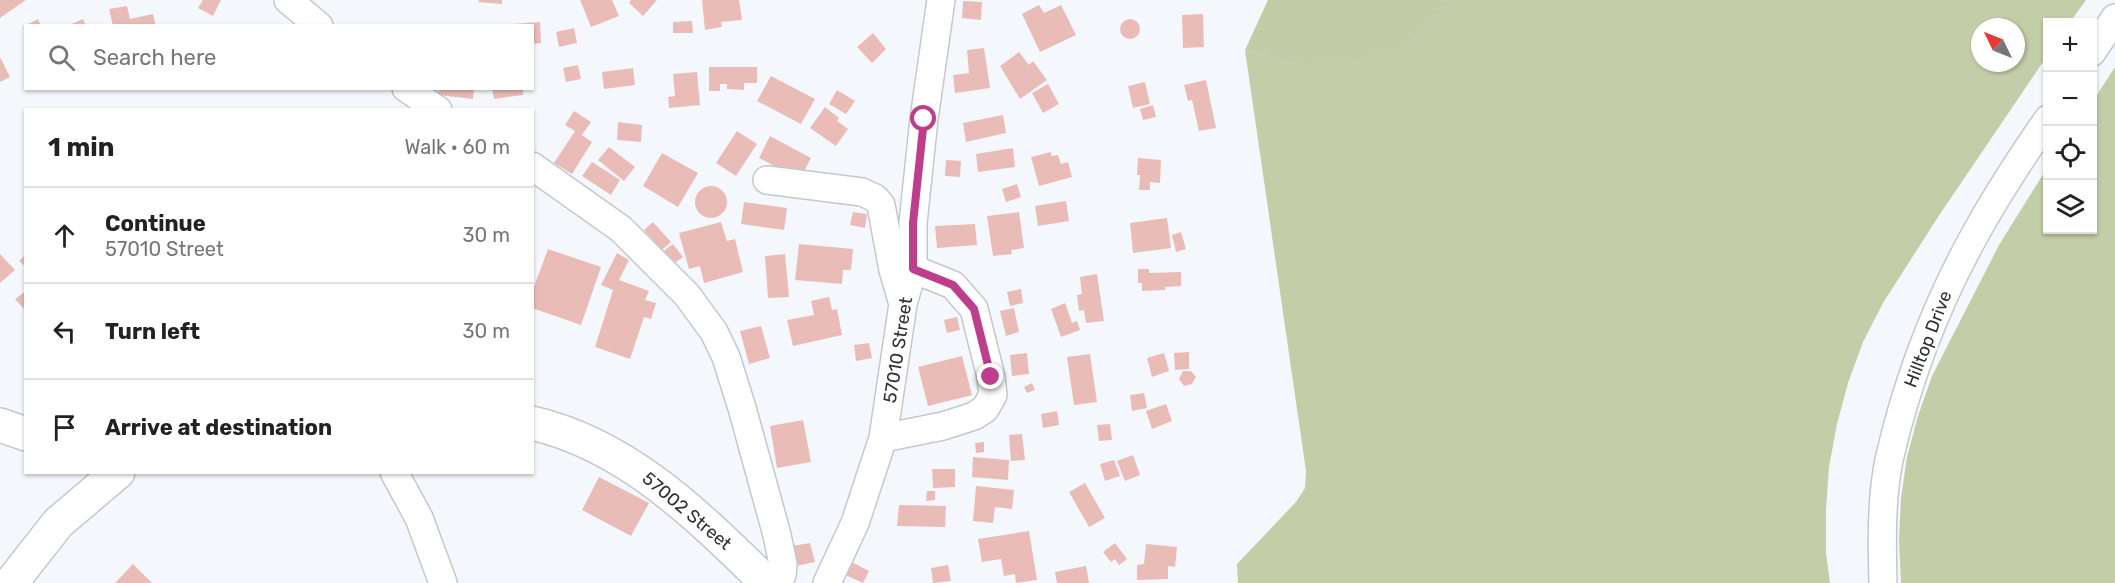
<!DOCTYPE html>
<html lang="en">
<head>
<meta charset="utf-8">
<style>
	body { margin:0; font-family:Rubik,sans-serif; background:#f2f2f2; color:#222 }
	.controls { position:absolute; right:18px; top:18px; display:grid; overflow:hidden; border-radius:0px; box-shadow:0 2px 4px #0004 }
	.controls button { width:54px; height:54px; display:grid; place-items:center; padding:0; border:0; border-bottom:2px solid #e0e0e0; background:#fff; color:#222; font:30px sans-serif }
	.compass { position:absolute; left:1971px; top:18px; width:54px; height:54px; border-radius:50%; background:#fff; box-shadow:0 2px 4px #0004; rotate:313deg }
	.stop { position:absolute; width:18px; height:18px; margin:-14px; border:4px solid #bd3e8a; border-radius:50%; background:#fff }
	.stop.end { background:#bd3e8a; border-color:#fff; box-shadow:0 2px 6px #0008 }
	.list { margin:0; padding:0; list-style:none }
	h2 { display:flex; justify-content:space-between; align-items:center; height:78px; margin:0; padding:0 24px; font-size:26px }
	h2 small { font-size:20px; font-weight:400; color:#767676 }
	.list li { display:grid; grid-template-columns:39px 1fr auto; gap:18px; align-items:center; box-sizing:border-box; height:96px; padding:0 24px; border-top:2px solid #e0e0e0 }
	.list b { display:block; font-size:22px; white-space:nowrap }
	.list p { margin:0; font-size:20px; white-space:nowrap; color:#767676 }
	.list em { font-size:20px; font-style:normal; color:#767676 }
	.icon { flex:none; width:33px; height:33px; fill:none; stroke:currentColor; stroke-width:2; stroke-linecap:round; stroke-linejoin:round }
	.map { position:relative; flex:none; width:2115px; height:583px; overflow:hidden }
	.search { position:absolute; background:#fff; box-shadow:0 2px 4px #0004; left:24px; top:24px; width:510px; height:66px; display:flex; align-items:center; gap:15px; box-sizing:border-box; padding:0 21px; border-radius:0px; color:#767676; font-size:22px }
	.panel { position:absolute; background:#fff; box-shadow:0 2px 4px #0004; left:24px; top:108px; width:510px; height:366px; border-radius:0px }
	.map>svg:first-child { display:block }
</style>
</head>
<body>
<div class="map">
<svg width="2115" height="583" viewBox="0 0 2115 583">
	<rect width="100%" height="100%" fill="#f4f8fc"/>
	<!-- green -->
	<path fill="#c3cda7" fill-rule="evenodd" d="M1454,0h632l-16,22h-22l-1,34 -109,161 -55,86 -20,39 -15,41 -11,41 -8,43 -3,43v43l4,30h-592l-1,-19 59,-62 9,-14 1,-17 -61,-421 51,14 116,-23zM1980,27h36v36h-36z
		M2115,67v516h-214l-2,-43 2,-42 6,-41 11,-41 14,-40 67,-131 48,-77 1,62h44l1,-129z"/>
	<!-- forest -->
	<path fill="#c2cca6" d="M1268,0h186l-42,41 -46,15 -70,8 -51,-14z"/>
	<!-- building -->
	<path fill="#eabcb7" d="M0,0h26l-26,18z
		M203,0h18l-8,16 -15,-8z
		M479,0h23v4l-24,-2z
		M580,0h32l7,16 -28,11z
		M631,0h26l-14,16 -14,-13z
		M702,0h37l3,20 -21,2 1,5 -17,3z
		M963,1l19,1 -1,18 -19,-2z
		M1039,5l5,8 17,-8 15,30 -36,17 -18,-38z
		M127,6l3,13 23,-5 3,12h-43l-4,-17z
		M1203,14l1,33 -21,1 -1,-33z
		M38,19l3,7h-15v6l-3,-5z
		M83,19l3,7h-19z
		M1120 29a10 10 0 1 1 20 0a10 10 0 1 1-20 0Z
		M692,21l1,12h-20v-11z
		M540,22l1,21 -9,1v-18h-19v-2z
		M574,28l3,15 -18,4 -3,-15z
		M873,33l13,16 -14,14 -15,-16z
		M984,48l6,40 -35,5 -2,-18 16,-2 -2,-23z
		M1019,52l10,13 4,-4 14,19 -27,19 -20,-33z
		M0,57l10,20 -10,5z
		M578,65l3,14 -15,3 -3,-14z
		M709,67h48v16h-13v7l-17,-1v-5h-7v7h-11z
		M633,68l2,17 -31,4 -2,-17z
		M697,72l3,33 -31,3 -1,-11 7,-1 -2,-22z
		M771,76l44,23 -14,25 -44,-23z
		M1206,80l10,48 -17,3 -7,-31 -4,1 -4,-16z
		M1145,82l5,22 -17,4 -5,-22z
		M1048,84l11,20 -16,9 -11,-20z
		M439,88h35l-1,11 -35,-4z
		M492,88h31v7l-29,4z
		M837,90l18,11 -9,13 -17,-10z
		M1153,105l3,12 -13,3 -3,-11z
		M825,107l14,11 -2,3 11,8 -12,17 -26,-18z
		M574,111l17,11 -9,13 10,7 -20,32 -18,-11 21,-32 -10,-6z
		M1003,115l3,18 -40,9 -3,-19z
		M618,122l24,3 -1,17 -24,-2z
		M737,131l20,13 -21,32 -20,-13z
		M770,136l41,22 -11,21 -41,-21z
		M609,147l26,20 -11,14 -26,-21z
		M1013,148l2,19 -37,5 -2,-18z
		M1051,152v4l7,-1 3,9 7,-2 4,15 -33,9 -8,-29z
		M662,153l36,20 -20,34 -35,-21z
		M1138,158l23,2 -1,23 -10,-1v8h-11l1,-15h-3z
		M946,160l15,1 -1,16 -15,-1z
		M592,162l28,18 -9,15 -29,-19z
		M1017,184l4,13 -15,5 -4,-13z
		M695 202a16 16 0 1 1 32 0a16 16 0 1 1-32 0Z
		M1066,201l3,20 -31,5 -3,-20z
		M744,202l43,6 -3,22 -43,-6z
		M853,212l14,2 -2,14 -15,-3z
		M1019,212l5,36 -13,2 1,4 -19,2 -6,-40z
		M1167,218l4,30 -38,5 -3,-30z
		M653,222l18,20 -9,8 -18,-20z
		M721,222l6,19 8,-2 8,33 -39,11 -4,-17 -11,3 -10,-36z
		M975,224l2,21 -40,3 -2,-22z
		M1181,232l5,17 -10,3 -4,-17z
		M673,244l10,13 -11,8 -11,-12z
		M799,244l54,5 -2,21h-8l-1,14 -47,-4z
		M548,249l53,18 -20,58 -49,-17v-16z
		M617,253l12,7 -10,20 30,11 -4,9 11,3 -5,16 -7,-2 -14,42 -35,-12 18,-57 -12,-5z
		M0,254l15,16 -15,13z
		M26,254v13l-7,-6z
		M785,254l4,43 -21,1 -3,-42z
		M1138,269h11v4l32,-1v14l-16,1v3l-23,1v-8h-4z
		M1097,274l7,47 -18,2 -2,-13 -5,1 -2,-16 5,-1 -2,-17z
		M1021,289l2,14 -13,3 -3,-14z
		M26,291v20l-11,-12z
		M829,297l3,13 5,-1 5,26 -49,11 -6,-26 27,-5 -3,-14z
		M1065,303l7,20 5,-2 3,9 -19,7 -10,-28z
		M1014,308l5,24 -13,4 -6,-25z
		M957,317l3,13 -13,3 -3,-13z
		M761,326l9,32 -21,6 -9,-33z
		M869,343l3,15 -16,3 -2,-16z
		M1189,352v17l-14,1 -1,-17z
		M1027,353l2,21 -17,2 -2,-21z
		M1164,353l5,18 -17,6 -5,-19z
		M1090,354l7,48 -23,3 -7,-48z
		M962,356l10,39 -44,11 -10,-39z
		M1183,371h8l5,6 -4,7 -8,2 -5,-7z
		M1032,383l3,7 -8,3 -3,-6z
		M1144,393l3,15 -15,3 -2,-16z
		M1166,404l6,17 -20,8 -6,-18z
		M1057,411l2,14 -16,3 -2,-14z
		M803,420l8,42 -34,6 -7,-42z
		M1110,424l2,16 -13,1 -2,-16z
		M1022,434l3,26 -14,1 -2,-26z
		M984,442v10l-8,1 -1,-10z
		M1133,455l7,20 -15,6 -8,-20z
		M973,457l36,3 -1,20 -36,-3z
		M1114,460l6,16 -15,5 -5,-17z
		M932,469h23v18l-22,1z
		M599,477l50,26 -18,33 -49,-26z
		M1085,483l20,35 -16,9 -20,-35z
		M976,486l38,4 -2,19 -17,-2 -2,16 -20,-2z
		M927,491h8v9l-9,1z
		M899,505l47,1 -1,21 -48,-1z
		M1029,531l8,49 -21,3 -1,-9 -11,2 -3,-17 -19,3 -4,-23z
		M810,543l5,19 -19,4 -4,-20z
		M1115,543l12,16 -8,6 -4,-6 -4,3 -8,-10z
		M1146,544l31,3 -2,20 -7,-1v13l-31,1v-15l7,-1z
		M848,560l21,11 -6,12 -22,-10z
		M133,564l19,19h-37z
		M948,565l3,16 -18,2 -2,-15z
		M1086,566l3,17h-32l-2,-11z"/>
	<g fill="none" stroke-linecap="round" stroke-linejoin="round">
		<defs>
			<path id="minor" d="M288,0l31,26
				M2092,52l23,-34
				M406,88l32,22
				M532,166l89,63 66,66 27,37 12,25 16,51 35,127 6,29 -1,11 -5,8
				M767,180l95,12 13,6 6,7 12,65 10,34
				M883,438l60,-12 31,-10 11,-7 8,-14 -2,-18 -17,-68 -21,-24 -40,-16
				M394,472l25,46 24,65
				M827,583l28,-60 28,-85 20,-134 10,-35v-46l11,-104 17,-119
				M1883,583c-1,-40 -2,-84 6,-123 18,-79 48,-158 88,-229 21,-38 46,-76 71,-112"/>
			<path id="tertiary" d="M532,423c96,22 167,94 235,160
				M0,425l26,9
				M11,583l47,-60 60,-51"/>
		</defs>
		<!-- minor casing -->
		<use href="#minor" stroke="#c4c8cc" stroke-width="30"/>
		<!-- tertiary casing -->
		<use href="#tertiary" stroke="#c4c8cc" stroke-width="36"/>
		<!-- minor -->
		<use href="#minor" stroke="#fff" stroke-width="27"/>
		<!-- tertiary -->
		<use href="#tertiary" stroke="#fff" stroke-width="33"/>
	</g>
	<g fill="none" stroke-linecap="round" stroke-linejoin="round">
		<!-- route -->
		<path stroke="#bd3e8a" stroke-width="8" d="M924,119l-11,104v46l40,16 21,24 17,68"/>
	</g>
	<g text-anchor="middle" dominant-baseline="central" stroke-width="6" stroke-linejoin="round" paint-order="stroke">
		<!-- street labels -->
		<g font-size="18" fill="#303133" stroke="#fff">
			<text transform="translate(1928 339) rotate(-69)">Hilltop Drive</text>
			<text transform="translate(898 350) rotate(-81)">57010 Street</text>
			<text transform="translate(687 511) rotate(40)">57002 Street</text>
		</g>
	</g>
</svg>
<div class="controls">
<button>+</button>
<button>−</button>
<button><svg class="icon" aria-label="locate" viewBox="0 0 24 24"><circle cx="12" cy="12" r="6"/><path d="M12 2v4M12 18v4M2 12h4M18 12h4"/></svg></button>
<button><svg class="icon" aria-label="layers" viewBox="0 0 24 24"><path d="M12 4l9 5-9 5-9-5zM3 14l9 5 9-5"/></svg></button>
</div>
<svg class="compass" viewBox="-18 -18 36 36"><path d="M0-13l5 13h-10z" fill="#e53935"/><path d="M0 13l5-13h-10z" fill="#767676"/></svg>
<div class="stop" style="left:924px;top:119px"></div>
<div class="stop end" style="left:991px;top:377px"></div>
<div class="search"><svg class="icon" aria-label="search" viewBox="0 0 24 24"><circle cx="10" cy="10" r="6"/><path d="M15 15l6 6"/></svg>Search here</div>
<section class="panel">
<h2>1 min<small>Walk · 60 m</small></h2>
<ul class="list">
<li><svg class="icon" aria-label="ahead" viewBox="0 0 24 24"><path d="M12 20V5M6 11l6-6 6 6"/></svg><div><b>Continue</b><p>57010 Street</p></div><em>30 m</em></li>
<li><svg class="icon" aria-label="left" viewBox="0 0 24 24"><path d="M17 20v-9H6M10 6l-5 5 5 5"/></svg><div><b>Turn left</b></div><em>30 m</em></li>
<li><svg class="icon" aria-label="arrive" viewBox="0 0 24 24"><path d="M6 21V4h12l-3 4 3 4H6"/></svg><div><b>Arrive at destination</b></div></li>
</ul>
</section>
</div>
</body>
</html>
